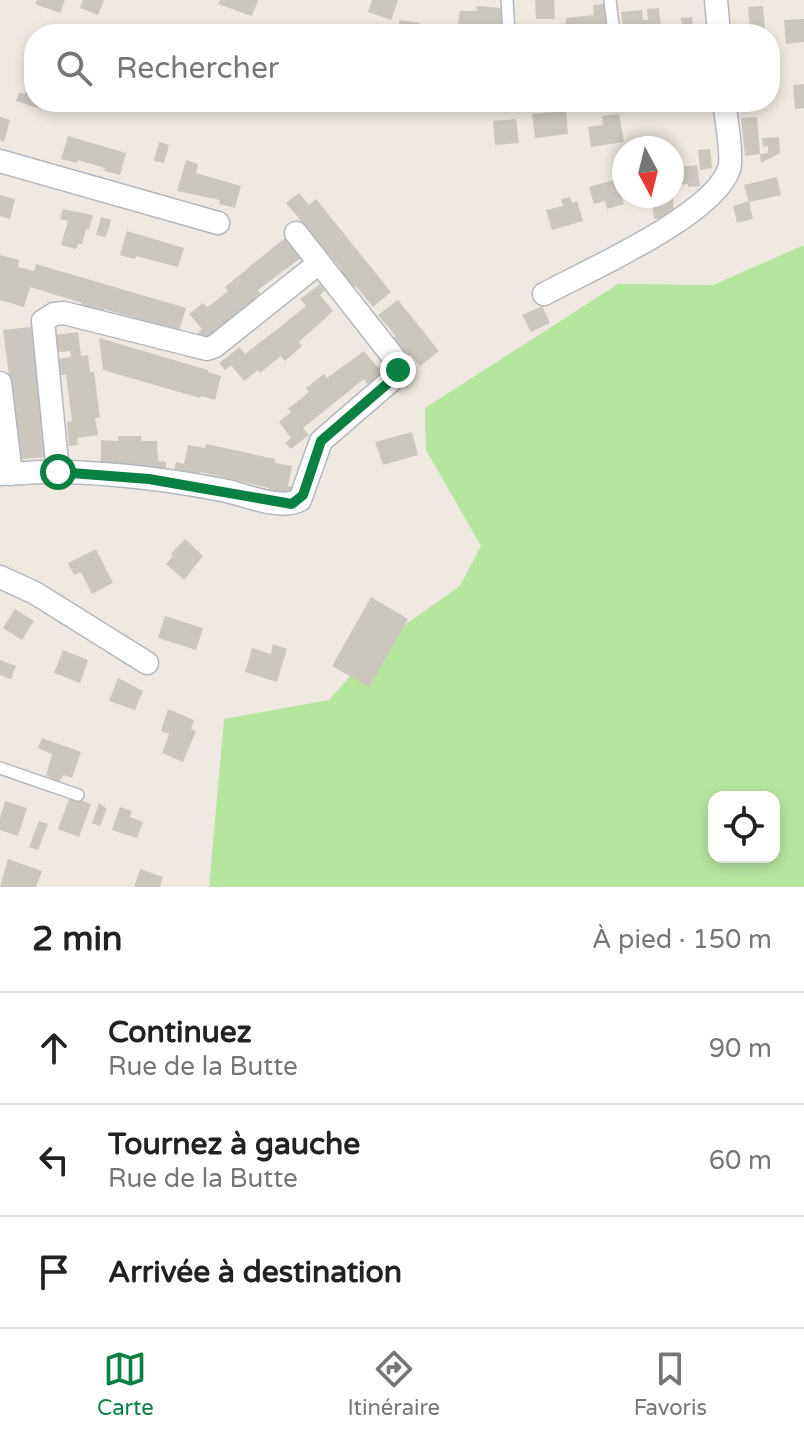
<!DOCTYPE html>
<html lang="fr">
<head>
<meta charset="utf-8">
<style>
	body { margin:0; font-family:"Varela Round",sans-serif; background:#f2f2f2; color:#222 }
	.controls { position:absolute; right:24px; bottom:24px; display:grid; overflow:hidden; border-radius:16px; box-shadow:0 4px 12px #0003 }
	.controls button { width:72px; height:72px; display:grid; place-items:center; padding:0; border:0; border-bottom:2px solid #e0e0e0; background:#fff; color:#222; font:40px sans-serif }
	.compass { position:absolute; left:612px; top:136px; width:72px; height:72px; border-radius:50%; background:#fff; box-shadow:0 4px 12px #0003; rotate:173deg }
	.stop { position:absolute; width:24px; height:24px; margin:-18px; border:6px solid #0b8043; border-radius:50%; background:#fff }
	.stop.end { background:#0b8043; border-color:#fff; box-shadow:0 2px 8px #0008 }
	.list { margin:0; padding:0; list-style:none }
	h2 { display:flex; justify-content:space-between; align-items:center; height:104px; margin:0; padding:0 32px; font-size:34px }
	h2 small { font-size:26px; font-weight:400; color:#767676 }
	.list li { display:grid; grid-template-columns:52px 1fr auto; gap:24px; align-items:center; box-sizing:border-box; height:112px; padding:0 32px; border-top:2px solid #e0e0e0 }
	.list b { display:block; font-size:30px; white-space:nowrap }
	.list p { margin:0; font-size:26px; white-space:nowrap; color:#767676 }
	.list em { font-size:26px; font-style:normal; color:#767676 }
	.icon { flex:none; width:44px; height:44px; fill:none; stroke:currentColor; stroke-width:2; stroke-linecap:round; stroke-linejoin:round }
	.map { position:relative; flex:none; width:804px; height:887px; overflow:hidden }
	.search { position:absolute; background:#fff; box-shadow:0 4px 12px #0003; left:24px; right:24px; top:24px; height:88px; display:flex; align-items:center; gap:20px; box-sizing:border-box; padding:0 28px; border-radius:32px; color:#767676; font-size:30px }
	.sheet { height:440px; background:#fff }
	nav { display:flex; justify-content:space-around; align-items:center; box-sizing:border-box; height:112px; border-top:2px solid #e0e0e0; background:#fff; font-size:22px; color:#767676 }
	nav a { display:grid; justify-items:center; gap:4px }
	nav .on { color:#0b8043 }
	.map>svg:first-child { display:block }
</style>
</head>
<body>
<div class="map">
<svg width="804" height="887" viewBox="0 0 804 887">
	<rect width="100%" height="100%" fill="#efe9e1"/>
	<!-- green -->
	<path fill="#b6e59e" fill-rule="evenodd" d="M804,245v642h-595l15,-168 105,-19 50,-57 81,-57 21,-40 -55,-96 -1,-42 193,-124 95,1zM714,797h60v60h-60z"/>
	<!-- building -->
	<path fill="#cbc7bf" d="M37,0h28l-5,13 -25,-9z
		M83,0h21l-6,15 -18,-7z
		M220,0h38l-6,16 -34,-12z
		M372,0h26l-7,20 -23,-8z
		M535,0h19l1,19h-19z
		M605,4l3,30h-43l1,-16 28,-3 -1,-10z
		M476,6l25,2 1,26h-14v-6h-22v6h-10l4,-23h17z
		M763,6l2,23 -15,1 -2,-23z
		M659,8l3,26h-12v-5l-5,1v4h-21l-3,-22 21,-2 1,10h5l-1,-11z
		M692,17l2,17h-19l-1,-8 8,-1 -1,-7z
		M804,19v23l-18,2 -2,-24z
		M400,20l20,3 -1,2 8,3 -2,6h-29z
		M804,84v24l-9,1 -2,-24z
		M33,85l1,17h9l-2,7 -25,-8 3,-8 6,1 1,-4 5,1z
		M566,111l2,23 -33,4 -3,-24z
		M619,114l5,28 -33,5 -3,-20 15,-2 -1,-9z
		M0,117l10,3 -6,22 -4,-2z
		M757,117l3,37 -15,2 -4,-38z
		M516,119l3,24 -24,2 -2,-24z
		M68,136l58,17 -6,22 -16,-4 1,-3 -27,-8 -1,3 -16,-4z
		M779,137l1,16 -19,10 -1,-9 8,-1v-7l-5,1 -1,-9z
		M159,142l10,3 -5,18 -10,-2z
		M710,149l2,19 -12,2 -2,-20z
		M186,160l12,4 -2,9 45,13 -6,22 -16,-4 1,-4 -43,-9z
		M676,162h4v5l17,-2 3,21 -12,1v-3l-9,1z
		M777,177l4,18 -32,7 -5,-17z
		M617,179l7,25 -17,5 -2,-8 -11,3 -5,-17z
		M299,193l10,12 7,-6 75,93 -18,15 -17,-21 -4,4 -15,-18 4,-3 -55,-66z
		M0,195l15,4 -5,20 -10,-3z
		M651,196h22l1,20 -20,3z
		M570,197l2,6 5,-2 6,20 -31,9 -6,-20 17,-4 -2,-7z
		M749,201l4,18 -16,4 -4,-17z
		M63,209l30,6 -4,15 -3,-1 -4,15h-4l-2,5 -15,-4 7,-24 -8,-2z
		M101,217l10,3 -5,17 -10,-2z
		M127,231l57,17 -6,19 -42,-11 -1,3 -15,-4z
		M286,237l16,20 -44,33 3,5 -59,47 -6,-7 6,-6 -13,-15 14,-11 4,4 10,-7 11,-9 -3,-4z
		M0,255l19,5 -1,7 16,4 2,-7 150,44 -7,23 -27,-8 -1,5 -22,-6 2,-5 -27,-8 -1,5 -23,-7 2,-4 -52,-16 -6,20 -24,-7z
		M320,284l5,6 -5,5 13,16 -34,31 3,4 -17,15 -4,-5 -21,17 -2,-3 -14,11 -13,-16 -6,5 -6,-7 21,-16 5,7 30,-23 31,-25 -6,-7z
		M398,300l41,51 -19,15 -9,-11 -4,3 -15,-19 4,-3 -18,-21z
		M542,306l8,17 -19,9 -9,-17z
		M31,327l17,130 -28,2 -17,-129z
		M78,332l3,24 7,-1 2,17h4l6,46h-5l3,17 -21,3 1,7 -9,1 -2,-24 5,-1 -6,-46h-5l-2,-16 12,-2 -1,-6 -12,1 -2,-17z
		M99,338l109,32v2l13,4 -6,24 -14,-4 -1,2 -97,-28z
		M364,351l14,17 5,-5 6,6 -20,17 -5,-7 -61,49 6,7 -18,14 -6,-6 6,-5 -12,-16 12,-10 -3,-3 21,-17 -3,-4 18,-14 3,4z
		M412,432l6,23 -35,10 -8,-23z
		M118,436h23v5h16l1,20 8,1v8h-25v-4l-24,-1 -25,5v-9h9v-21l17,1z
		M206,444l69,15v4l17,3 -4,20 8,2 -2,10 -26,-6 1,-4 -69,-16 -1,5 -25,-6 2,-9 8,2 4,-19 17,3z
		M185,539l18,17 -19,24 -18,-16 7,-8 -2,-2z
		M96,549l17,34 -21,11 -11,-22 -7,3 -6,-12z
		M371,597l37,22 -39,68 -37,-21z
		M15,609l19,12 -12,19 -19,-12z
		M165,616l38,12 -7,22 -38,-12z
		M273,644l14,5 -10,33 -32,-10 7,-24 19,6z
		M63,650l25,10 -8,23 -26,-10z
		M0,660l16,6 -5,13 -11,-4z
		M118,678l25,13 -8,19 -26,-9z
		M168,709l26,11 -3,9 5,2 -13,31 -21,-9 7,-19 -8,-3z
		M42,738l39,14 -9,26 -8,-3 -5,7 -13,-6 6,-22 -14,-6z
		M70,796l21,8 -12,33 -21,-8z
		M5,801l22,7 -9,28 -18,-6v-12z
		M99,803l8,6 -7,17 -8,-3z
		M120,807l12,4 -2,6 13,5 -6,16 -25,-8z
		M39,821l9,3 -10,26 -9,-3z
		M8,859l34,12 -6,16h-36z
		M140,869l23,8 -3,10h-26z"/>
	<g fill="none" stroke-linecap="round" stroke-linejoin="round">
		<defs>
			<path id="lane" d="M507,0l2,34
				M610,0l4,34
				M0,768l78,27"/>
			<path id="street" d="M716,0l3,34
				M0,161l218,62
				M544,294c45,-24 170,-79 185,-125 4,-11 -3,-53 -5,-67
				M0,383l11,91
				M58,472l-15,-151 11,-7 10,-1 143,36 8,-3 104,-83
				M0,474c21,0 41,-3 62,-2 53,1 108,8 160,18 23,4 57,21 78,10l21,-59 73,-63 4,-15 -102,-130
				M0,577l35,16 112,70"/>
		</defs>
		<!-- lane casing -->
		<use href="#lane" stroke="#b4b7c1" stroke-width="14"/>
		<!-- street casing -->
		<use href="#street" stroke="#b4b7c1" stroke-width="25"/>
		<!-- lane -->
		<use href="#lane" stroke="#fff" stroke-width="11"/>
		<!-- street -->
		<use href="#street" stroke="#fff" stroke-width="22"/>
	</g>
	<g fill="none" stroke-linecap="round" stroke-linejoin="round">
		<!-- route -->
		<path stroke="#0b8043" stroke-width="10" d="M58,472l91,7 143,25 11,-9 18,-54 73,-63 4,-8"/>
	</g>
</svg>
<div class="controls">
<button><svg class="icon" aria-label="locate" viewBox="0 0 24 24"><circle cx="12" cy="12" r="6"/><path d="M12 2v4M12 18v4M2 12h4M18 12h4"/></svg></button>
</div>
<svg class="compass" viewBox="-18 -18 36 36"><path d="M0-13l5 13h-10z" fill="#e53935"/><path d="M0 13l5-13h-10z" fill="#767676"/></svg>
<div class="stop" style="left:58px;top:472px"></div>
<div class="stop end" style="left:398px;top:370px"></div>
<div class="search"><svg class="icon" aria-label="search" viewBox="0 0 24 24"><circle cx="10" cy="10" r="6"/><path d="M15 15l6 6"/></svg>Rechercher</div>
</div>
<section class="sheet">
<h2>2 min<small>À pied · 150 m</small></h2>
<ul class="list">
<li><svg class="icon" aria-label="ahead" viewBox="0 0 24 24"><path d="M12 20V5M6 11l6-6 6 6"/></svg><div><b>Continuez</b><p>Rue de la Butte</p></div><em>90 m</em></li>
<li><svg class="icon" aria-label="left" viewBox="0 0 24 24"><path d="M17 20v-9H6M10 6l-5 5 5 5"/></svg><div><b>Tournez à gauche</b><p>Rue de la Butte</p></div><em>60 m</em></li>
<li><svg class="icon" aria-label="arrive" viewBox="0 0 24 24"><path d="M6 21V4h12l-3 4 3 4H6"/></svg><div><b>Arrivée à destination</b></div></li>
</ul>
</section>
<nav>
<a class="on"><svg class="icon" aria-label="map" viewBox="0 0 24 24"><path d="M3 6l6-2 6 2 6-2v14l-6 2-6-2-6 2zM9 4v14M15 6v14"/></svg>Carte</a>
<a><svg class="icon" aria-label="directions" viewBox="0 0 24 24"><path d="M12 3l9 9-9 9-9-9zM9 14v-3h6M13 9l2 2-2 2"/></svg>Itinéraire</a>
<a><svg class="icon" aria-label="saved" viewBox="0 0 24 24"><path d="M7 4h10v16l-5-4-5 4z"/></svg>Favoris</a>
</nav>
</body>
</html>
